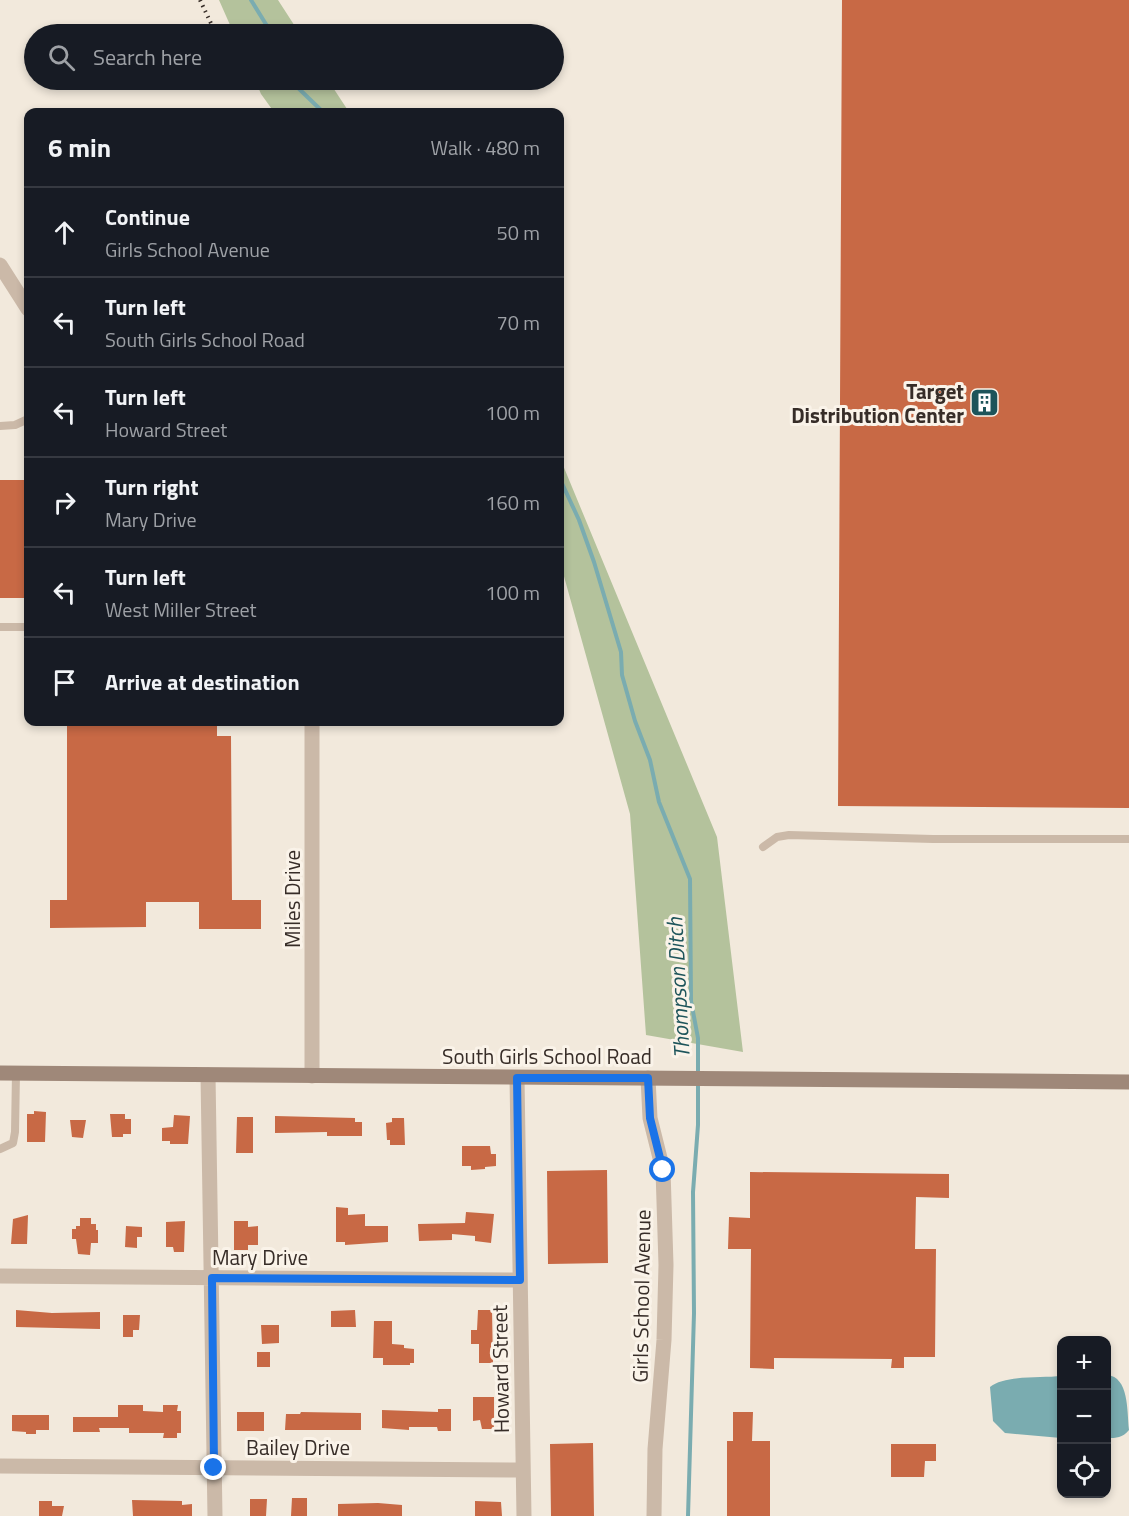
<!DOCTYPE html>
<html lang="en">
<head>
<meta charset="utf-8">
<style>
	body { margin:0; font-family:"Titillium Web",sans-serif; background:#242831; color:#f1f3f6 }
	.controls { position:absolute; right:18px; bottom:18px; display:grid; overflow:hidden; border-radius:12px; box-shadow:0 3px 9px #0003 }
	.controls button { width:54px; height:54px; display:grid; place-items:center; padding:0; border:0; border-bottom:2px solid #363941; background:#171b24; color:#f1f3f6; font:30px sans-serif }
	.stop { position:absolute; width:18px; height:18px; margin:-14px; border:4px solid #1a73e8; border-radius:50%; background:#fff }
	.stop.end { background:#1a73e8; border-color:#fff; box-shadow:0 2px 6px #0008 }
	.list { margin:0; padding:0; list-style:none }
	h2 { display:flex; justify-content:space-between; align-items:center; height:78px; margin:0; padding:0 24px; font-size:26px }
	h2 small { font-size:20px; font-weight:400; color:#9ea1a6 }
	.list li { display:grid; grid-template-columns:39px 1fr auto; gap:18px; align-items:center; box-sizing:border-box; height:90px; padding:0 24px; border-top:2px solid #363941 }
	.list b { display:block; font-size:22px; white-space:nowrap }
	.list p { margin:0; font-size:20px; white-space:nowrap; color:#9ea1a6 }
	.list em { font-size:20px; font-style:normal; color:#9ea1a6 }
	.icon { flex:none; width:33px; height:33px; fill:none; stroke:currentColor; stroke-width:2; stroke-linecap:round; stroke-linejoin:round }
	.map { position:relative; flex:none; width:1129px; height:1516px; overflow:hidden }
	.search { position:absolute; background:#171b24; box-shadow:0 3px 9px #0003; left:24px; top:24px; width:540px; height:66px; display:flex; align-items:center; gap:15px; box-sizing:border-box; padding:0 21px; border-radius:33px; color:#9ea1a6; font-size:22px }
	.panel { position:absolute; background:#171b24; box-shadow:0 3px 9px #0003; left:24px; top:108px; width:540px; height:618px; border-radius:12px }
	.map>svg:first-child { display:block }
</style>
</head>
<body>
<div class="map">
<svg width="1129" height="1516" viewBox="0 0 1129 1516">
	<rect width="100%" height="100%" fill="#f2e9dc"/>
	<!-- green -->
	<path fill="#b4c29c" d="M219,0h59l22,34h-66z
		M255,80h73l21,32h-75l-13,-18z
		M560,458l157,379 26,215 -97,-17 -16,-221 -70,-252z"/>
	<!-- water -->
	<path fill="#7aacb0" d="M1107,1375c22,2 20,35 22,55 -7,8 -12,8 -22,8z
		M1061,1376v62l-56,-5 -12,-12 -3,-34c14,-12 52,-9 71,-11z"/>
	<g fill="none" stroke-linecap="round" stroke-linejoin="round">
		<!-- stream -->
		<path stroke="#7aacb0" stroke-width="4" d="M251,0l21,34
			M293,80l1,4 29,28
			M560,479l19,41 15,42 27,90 1,23 13,46 15,39 9,42 31,77 1,122 7,37v37
			M688,1516l6,-203 -1,-121 5,-67v-43"/>
	</g>
	<!-- building -->
	<path fill="#c86945" d="M842,0h287v808l-291,-2z
		M0,480h28v118h-28z
		M67,722h150v14h14l1,164h29v29h-62v-27h-53v25l-96,1v-28h17z
		M34,1111l12,1 -1,30h-18v-28h7z
		M110,1114h15v5h6v15h-8v3h-11z
		M174,1115l16,1 -2,28h-18v-3h-8v-13l11,-1z
		M275,1116l80,2v4h7v14h-35v-4l-52,1z
		M237,1117h16v36h-17z
		M392,1118h12l1,27h-15v-5h-3l-1,-17 6,-1z
		M70,1120h16l-3,18 -11,-1z
		M462,1146h28l1,8h5v12l-11,1v2l-14,1v-4h-9z
		M607,1170l1,93 -60,1 -1,-93z
		M750,1172l199,2v24l-33,-1 -1,52h21l-1,108h-31v11h-13l1,-9 -118,-1v11l-24,-1 1,-119h-23l1,-32 21,1z
		M336,1207l12,1v7l17,-1v12h23v16l-43,3v-3h-9z
		M466,1212l28,2 -3,29 -16,-2v-5l-23,-2v6l-33,1 -1,-17 47,-1z
		M28,1215l-1,29h-16l2,-25z
		M80,1218h11v6h5v6h2v13h-7l-1,12 -12,-1 -2,-15h-4v-10h4v-3h4z
		M185,1221l-1,31h-10l-1,-5h-7v-25z
		M234,1221h14v6l10,-1v19h-10v5h-14z
		M126,1226l16,1v10h-5v11l-12,-1z
		M16,1310l36,3 48,-1v17l-84,-2z
		M355,1310l1,17h-25v-16z
		M478,1310h14l1,53h-14v-19h-8v-14h6z
		M123,1315h17l-1,15h-6v7h-10z
		M374,1321h18v23l12,1v3l10,1v14h-4v2h-27v-7h-10z
		M261,1325h18v18l-17,1z
		M257,1352h13v15h-13z
		M473,1397h21v32h-12l-2,-9 -7,1z
		M118,1405h25v6l20,1v-7h15l-1,6h4v22h-4v5h-14l1,-5h-35v-5h-30l1,4h-27v-15h45z
		M438,1409h13v22h-13l-1,-4h-28v3l-27,-2v-18l56,2z
		M237,1412h27v19h-27z
		M301,1412l60,1v17h-76l1,-16h14z
		M733,1412h20l-1,29h18v75h-43v-75h6z
		M12,1415h37v15h-13v4h-10v-2l-14,-1z
		M593,1443l1,73h-43l-1,-72z
		M891,1444h45v17h-11l-1,16h-33z
		M292,1498h15v18h-16z
		M250,1499h17l-1,17h-16z
		M132,1500l50,1v4l10,-1v12h-59z
		M39,1501h13v5h12l-2,10h-23z
		M475,1501l26,1 1,14h-27z
		M378,1503l24,2v11h-64v-12z"/>
	<g fill="none" stroke-linecap="round" stroke-linejoin="round">
		<!-- service -->
		<path stroke="#cbb9a8" stroke-width="8" d="M0,426l15,-1 13,-6
			M0,627h28
			M763,847l14,-10 12,-2 144,4h196
			M0,1149l13,-6 2,-11 1,-59"/>
		<!-- minor -->
		<path stroke="#cbb9a8" stroke-width="15" d="M0,265l28,44
			M208,1075l7,441
			M312,1076v-354
			M517,1078l7,438
			M648,1078l2,40 13,52 3,95 -2,75 -9,109 -1,67
			M0,1276l520,4
			M0,1466l523,4"/>
		<!-- secondary -->
		<path stroke="#9f8879" stroke-width="15" d="M0,1073l1129,9"/>
		<!-- rail -->
		<path stroke="#372d28" stroke-width="4" stroke-dasharray="1.5 4.5" stroke-linecap="butt" d="M200,0l16,34"/>
	</g>
	<g fill="none" stroke-linecap="round" stroke-linejoin="round">
		<!-- route -->
		<path stroke="#1a73e8" stroke-width="8" d="M214,1468l-2,-190 308,2 -3,-202h131l2,40 13,52"/>
	</g>
	<!-- icons -->
	<defs>
		<symbol id="building-square" viewBox="-11 -11 22 22"><rect x="-9" y="-9" width="18" height="18" rx="4" fill="#1d545a" stroke="#faf3e9"/><path d="M-4-6H4V6H1V3H-1V6H-4ZM-2.5-4.3h1.7v1.8h-1.7ZM.8-4.3h1.7v1.8H.8ZM-2.5-1h1.7V.8h-1.7ZM.8-1h1.7V.8H.8Z" fill="#fff"/></symbol>
	</defs>
	<g fill-rule="evenodd">
		<use href="#building-square" x="968" y="386" width="33" height="33"/>
	</g>
	<g text-anchor="middle" dominant-baseline="central" stroke-width="6" stroke-linejoin="round" paint-order="stroke">
		<!-- poi labels -->
		<g font-size="21" font-weight="bold" fill="#372d28" stroke="#faf3e9" text-anchor="end">
			<text x="964" y="391">Target<tspan x="964" dy="24">Distribution Center</tspan></text>
		</g>
		<!-- street labels -->
		<g font-size="21" fill="#372d28" stroke="#faf3e9">
			<text transform="translate(292 899) rotate(-90)">Miles Drive</text>
			<text x="547" y="1056">South Girls School Road</text>
			<text x="260" y="1257">Mary Drive</text>
			<text transform="translate(641 1296) rotate(-89)">Girls School Avenue</text>
			<text transform="translate(500 1369) rotate(-91)">Howard Street</text>
			<text x="298" y="1447">Bailey Drive</text>
		</g>
		<!-- water labels -->
		<g font-size="22" font-style="italic" fill="#1d545a" stroke="#faf3e9">
			<text transform="translate(678 988) rotate(-93)">Thompson Ditch</text>
		</g>
	</g>
</svg>
<div class="controls">
<button>+</button>
<button>−</button>
<button><svg class="icon" aria-label="locate" viewBox="0 0 24 24"><circle cx="12" cy="12" r="6"/><path d="M12 2v4M12 18v4M2 12h4M18 12h4"/></svg></button>
</div>
<div class="stop" style="left:663px;top:1170px"></div>
<div class="stop end" style="left:214px;top:1468px"></div>
<div class="search"><svg class="icon" aria-label="search" viewBox="0 0 24 24"><circle cx="10" cy="10" r="6"/><path d="M15 15l6 6"/></svg>Search here</div>
<section class="panel">
<h2>6 min<small>Walk · 480 m</small></h2>
<ul class="list">
<li><svg class="icon" aria-label="ahead" viewBox="0 0 24 24"><path d="M12 20V5M6 11l6-6 6 6"/></svg><div><b>Continue</b><p>Girls School Avenue</p></div><em>50 m</em></li>
<li><svg class="icon" aria-label="left" viewBox="0 0 24 24"><path d="M17 20v-9H6M10 6l-5 5 5 5"/></svg><div><b>Turn left</b><p>South Girls School Road</p></div><em>70 m</em></li>
<li><svg class="icon" aria-label="left" viewBox="0 0 24 24"><path d="M17 20v-9H6M10 6l-5 5 5 5"/></svg><div><b>Turn left</b><p>Howard Street</p></div><em>100 m</em></li>
<li><svg class="icon" aria-label="right" viewBox="0 0 24 24"><path d="M7 20v-9h11M14 6l5 5-5 5"/></svg><div><b>Turn right</b><p>Mary Drive</p></div><em>160 m</em></li>
<li><svg class="icon" aria-label="left" viewBox="0 0 24 24"><path d="M17 20v-9H6M10 6l-5 5 5 5"/></svg><div><b>Turn left</b><p>West Miller Street</p></div><em>100 m</em></li>
<li><svg class="icon" aria-label="arrive" viewBox="0 0 24 24"><path d="M6 21V4h12l-3 4 3 4H6"/></svg><div><b>Arrive at destination</b></div></li>
</ul>
</section>
</div>
</body>
</html>
